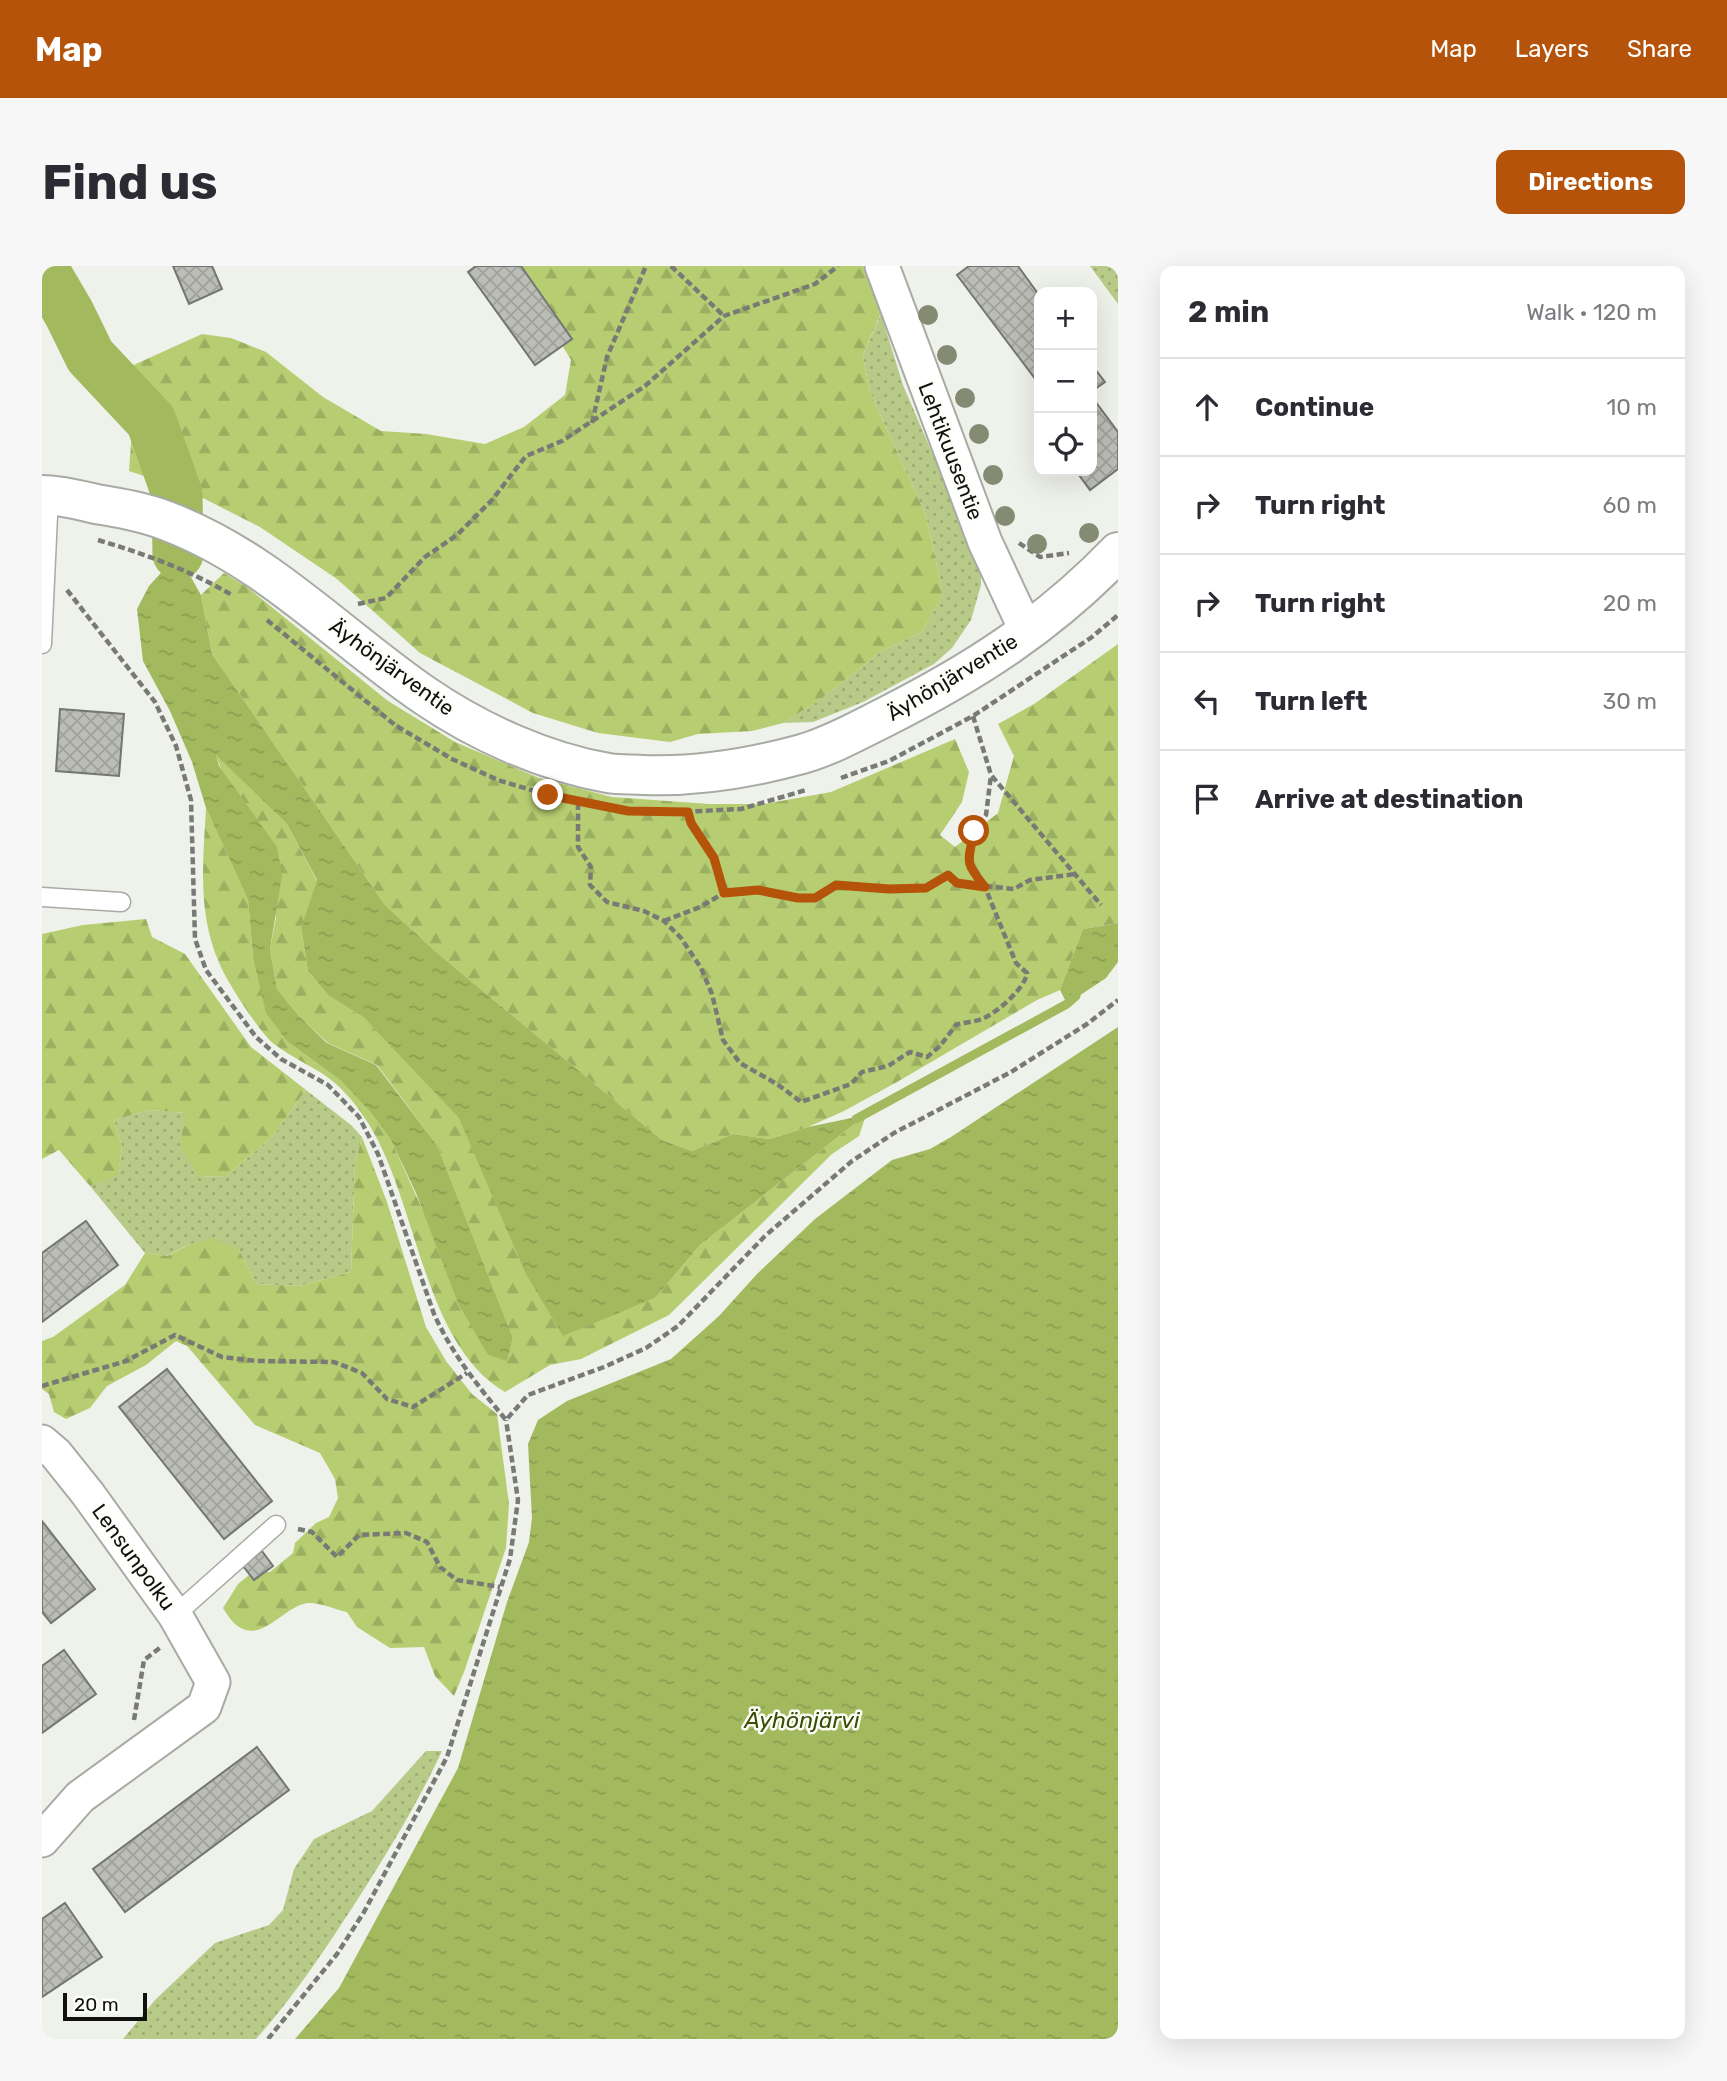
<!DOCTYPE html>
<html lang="en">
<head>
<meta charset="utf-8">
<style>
	body { margin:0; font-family:Rubik,sans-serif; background:#f7f7f7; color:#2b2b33 }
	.controls { position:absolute; right:21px; top:21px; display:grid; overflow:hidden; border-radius:14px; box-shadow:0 7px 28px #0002 }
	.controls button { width:63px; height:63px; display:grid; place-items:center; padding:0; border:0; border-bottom:2px solid #e1e1e2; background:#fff; color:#2b2b33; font:35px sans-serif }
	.scale { position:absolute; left:21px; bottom:18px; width:84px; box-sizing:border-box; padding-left:7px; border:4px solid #10110f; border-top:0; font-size:19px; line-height:24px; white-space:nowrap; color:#10110f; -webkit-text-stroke:5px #fcfef8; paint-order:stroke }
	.stop { position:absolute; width:21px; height:21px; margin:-16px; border:5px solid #b45309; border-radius:50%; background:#fff }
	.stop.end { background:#b45309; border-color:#fff; box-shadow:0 2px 7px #0008 }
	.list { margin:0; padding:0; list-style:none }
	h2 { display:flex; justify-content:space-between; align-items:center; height:91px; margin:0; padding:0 28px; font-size:30px }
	h2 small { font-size:23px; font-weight:400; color:#7c7c81 }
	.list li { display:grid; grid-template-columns:46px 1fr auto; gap:21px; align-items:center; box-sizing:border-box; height:98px; padding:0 28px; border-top:2px solid #e1e1e2 }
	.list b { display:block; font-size:26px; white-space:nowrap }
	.list em { font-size:23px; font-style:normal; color:#7c7c81 }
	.icon { flex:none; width:38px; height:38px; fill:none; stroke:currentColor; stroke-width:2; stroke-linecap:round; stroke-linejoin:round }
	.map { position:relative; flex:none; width:1076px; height:1773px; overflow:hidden; border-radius:14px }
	header { display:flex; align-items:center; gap:42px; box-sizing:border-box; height:98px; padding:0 35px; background:#b45309; color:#fff }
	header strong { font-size:33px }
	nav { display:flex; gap:38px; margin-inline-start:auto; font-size:24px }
	.intro { display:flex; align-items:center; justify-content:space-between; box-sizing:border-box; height:168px; padding:0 42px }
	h1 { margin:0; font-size:49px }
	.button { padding:18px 32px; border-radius:14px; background:#b45309; color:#fff; font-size:24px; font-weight:700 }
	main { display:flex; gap:42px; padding:0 42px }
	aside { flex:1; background:#fff; border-radius:14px; box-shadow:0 7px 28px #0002 }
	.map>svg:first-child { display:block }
</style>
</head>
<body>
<header>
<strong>Map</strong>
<nav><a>Map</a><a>Layers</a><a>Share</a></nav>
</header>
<div class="intro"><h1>Find us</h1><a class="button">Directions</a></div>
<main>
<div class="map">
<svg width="1076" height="1773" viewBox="0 0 1076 1773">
	<defs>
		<pattern id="grass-dots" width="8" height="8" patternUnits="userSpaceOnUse" patternTransform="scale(1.75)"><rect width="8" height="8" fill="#b8ca87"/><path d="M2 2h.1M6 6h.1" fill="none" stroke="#9dac73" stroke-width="1.8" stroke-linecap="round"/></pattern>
		<pattern id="forest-firs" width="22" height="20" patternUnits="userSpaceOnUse" patternTransform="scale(1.75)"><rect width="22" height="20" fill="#b6cd71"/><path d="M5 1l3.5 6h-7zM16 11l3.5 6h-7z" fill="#9baf61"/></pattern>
		<pattern id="water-ripples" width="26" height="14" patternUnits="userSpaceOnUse" patternTransform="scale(1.75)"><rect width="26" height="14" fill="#a3b95e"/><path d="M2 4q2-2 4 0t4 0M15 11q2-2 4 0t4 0" fill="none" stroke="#8b9e50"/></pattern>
		<pattern id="building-cross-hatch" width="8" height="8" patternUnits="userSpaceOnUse" patternTransform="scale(1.75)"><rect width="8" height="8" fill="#bbbdb7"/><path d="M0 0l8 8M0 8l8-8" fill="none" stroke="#a0a19c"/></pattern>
	</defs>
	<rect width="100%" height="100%" fill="#eff1eb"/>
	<!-- grass -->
	<path fill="url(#grass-dots)" d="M1048,0h28v38z
		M839,48l22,71 61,142 17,33v25l-10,35 -19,28 -18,16 -71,38 -50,20 -30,1 35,-22 65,-51 39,-18 21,-38 -17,-78 -57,-126 -6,-35z
		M264,824l45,35 11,12 -7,25 -4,110 -52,14 -42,-2 -18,-34 -49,-6 -24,12 -21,-3 -55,-67 28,-12 4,-27 -8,-27 35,-10 37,3 15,64 25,-1 46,-39z
		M384,1485h16c-25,54 -56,104 -88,154 -30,46 -61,93 -98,134h-133l32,-39 60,-57 54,-18 14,-15 11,-41 20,-30 58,-28z"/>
	<!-- forest -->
	<path fill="url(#forest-firs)" d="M477,0h344l20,42 -20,47 6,35 57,126 17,78 -21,38 -39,18 -65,51 -35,22 -31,8 -54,3 -28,8 -72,-9 -65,-20 -113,-60 -83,-74 -77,-52 -71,-36 -60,-20 4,-55 -13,-38 7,-10 75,-34 29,4 35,14 57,45 58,34 45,3 59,10 39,-17 41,-32 6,-35 -54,-90z
		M182,307l23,14 141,114 67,41 84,36 73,19 97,7h55l67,-12 124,-53 14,33 -7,30 -22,33 15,12 43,-34 16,-57 -16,-32 36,-20 84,-60v279l-35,6 -23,61 -23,10 -140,82 -53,29 -36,16 -38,12 -37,-5 -41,17 -30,-11 -227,-189 -50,-46 -173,-251 -11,-59z
		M173,487l72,71 30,57 -16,46 7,44 21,25 34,21 97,101 65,155 38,62 92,-37 45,-53 166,-130 -7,21 -27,18 -163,161 -88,44 -31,6 -45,27c-85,-50 -87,-198 -141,-275 -7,-11 -18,-24 -28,-33 -18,-16 -43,-25 -62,-40 -15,-12 -46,-61 -54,-79 -23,-51 -17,-103 -14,-157l42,92 5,57 35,85 52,38 31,33 20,27 97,215 19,5 6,-22 -76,-193 -60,-80 -49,-22 -29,-27 -22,-27 -7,-40 6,-32z
		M104,653l6,18 33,17 66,93 55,43 -34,47 -46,39 -26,1 -20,-31 5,-33 -36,-3 -35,10 8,27 -4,28 -28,11 -31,-36 -17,9v-225l41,-9z
		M320,871l25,65 39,125 20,34 26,33 25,20 12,90 -3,44 -42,124 -10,24 -19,-20 -11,-29 -34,1 -33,-21 -10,-15c-11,-2 -25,-9 -37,-9 -29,0 -56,59 -87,5l15,-24 16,-13 16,1 23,-19 2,-10 21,-20 13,-6 9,-19 -3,-19 -15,-26 -65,-28 -68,-79 -11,-5 -30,24 -39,21 -17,22 -24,11 -12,-7 -5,-18 -7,-5v-48l11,-4 72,-52 20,-32 22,3 23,-12 23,-6 26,12 18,34 42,2 52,-14 4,-110z"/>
	<!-- water -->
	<path fill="url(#water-ripples)" d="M136,288l23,41 11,59 173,251 50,46 227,189 30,11 41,-17 37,5 38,-12 58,-12 -166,130 -45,53 -92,38 -38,-63 -66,-155 -96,-101 -34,-21 -21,-25 -7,-44 16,-47 -30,-56 -71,-69 3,11 58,81 5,28 -12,74 7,40 22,27 28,27 49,22 61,80 76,193 -6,23 -19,-6 -30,-52 -42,-110 -25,-53 -20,-27 -31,-33 -52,-38 -22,-29 -13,-56 -5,-57 -42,-92 -14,-46 -22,-51 -27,-50 -6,-52 12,-23z
		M1076,657v39l-12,16 -39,26 -7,-14 23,-61z
		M1076,761v1012h-823l44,-51 119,-220 49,-166 22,-60 3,-24 -4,-74 10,-24 29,-19 104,-42 48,-43 38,-42 58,-55 77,-59 38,-11 21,-12z"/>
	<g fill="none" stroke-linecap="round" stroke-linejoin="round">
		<!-- stream -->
		<path stroke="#a3b95e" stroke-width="9" d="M814,853l211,-115 9,-8"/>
		<!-- river -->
		<path stroke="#a3b95e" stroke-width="51" d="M0,1l27,46 21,43 61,65 26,73 1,60"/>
	</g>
	<!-- building -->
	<path fill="url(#building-cross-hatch)" stroke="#747671" stroke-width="2" d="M131,0h39l10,23 -33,15z
		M434,0h45l51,73 -37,26 -67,-93z
		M927,0h49l21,29v89l-82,-109z
		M1050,99l13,17 -13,9z
		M1050,131l26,35v37l-28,21 -14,-19h16z
		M18,443l64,5 -5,62 -63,-5z
		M44,955l32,44 -76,57v-69z
		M125,1103l105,132 -48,38 -105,-132z
		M0,1255l53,68 -44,34 -9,-11z
		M220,1285l11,15 -19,14 -11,-14z
		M22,1384l32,44 -54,39v-67z
		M215,1481l32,43 -164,122 -32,-43z
		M23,1637l37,54 -60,40v-78z"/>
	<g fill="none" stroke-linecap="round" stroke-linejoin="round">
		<defs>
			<path id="lane" d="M0,378l7,-149
				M0,631l79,5
				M133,1349l101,-90"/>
			<path id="street" d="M840,0l103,276 42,90
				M0,1176l14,12 32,40 87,121 38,67 -9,25 -124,90 -38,43"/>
			<path id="secondary" d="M0,229c18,0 37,5 54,9 24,4 48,8 71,17 100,38 171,115 257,174 54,37 120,67 184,78 12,2 25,1 37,2 53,2 106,-7 157,-21 28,-8 57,-24 83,-37 89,-45 164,-93 233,-165"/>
		</defs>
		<!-- lane casing -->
		<use href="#lane" stroke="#a8aaa4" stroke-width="21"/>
		<!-- street casing -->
		<use href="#street" stroke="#a8aaa4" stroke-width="37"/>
		<!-- secondary casing -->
		<use href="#secondary" stroke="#a8aaa4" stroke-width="42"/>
		<!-- path -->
		<path stroke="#797a76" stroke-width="4.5" stroke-dasharray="7 3.5" stroke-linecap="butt" d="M629,0l53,50
			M550,157l15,-66 39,-91
			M56,274c47,14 91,30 134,55
			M977,277l21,14 29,-4
			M25,324l88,112 21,44 15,54 4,139 11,31 50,67 25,22 47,26 31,32 19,37 56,160c18,40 44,72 72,106l22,-25 76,-28 42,-19 32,-22 87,-90 87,-75 42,-28 117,-61 76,-48 31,-24
			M316,338l28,-6 39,-41 32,-22 35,-35 34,-44 36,-15 83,-55 79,-70 91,-32 23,-18
			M225,354l128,105 57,34 46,21 43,13
			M931,450l18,59 110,130
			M799,512l48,-17 84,-45 119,-79 26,-22
			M536,537v44l13,20 -1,18 17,17 37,9 20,10 17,17 20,30 11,26 11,46 17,23 37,21 24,18 50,-18 11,-12 26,-6 22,-14 17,5 13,-11 16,-21c9,-3 20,-3 28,-7 15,-7 41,-30 43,-45l-11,-10 -31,-76 -16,-19v-10l5,-27 12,-16 5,-40
			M580,544l37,3 82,-4 65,-19
			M682,627l34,-3 40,8h17l21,-13 53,4 37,-1 22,-13 9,8 57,6 16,-9 46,-6
			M622,655l36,-14 24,-14 -10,-35 -23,-35 -3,-11
			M0,1120l84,-25 49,-26 47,22 35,4 77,1 28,11 25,26 26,8 54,-34
			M256,1263l14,3 25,25 22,-22 47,-2 21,9 13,25 17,13 43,7
			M92,1454l10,-60 17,-13
			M226,1773l69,-85 27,-42 83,-155 63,-198 8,-59 -12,-80"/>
		<!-- lane -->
		<use href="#lane" stroke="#fff" stroke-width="18"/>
		<!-- street -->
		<use href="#street" stroke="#fff" stroke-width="33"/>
		<!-- secondary -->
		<use href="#secondary" stroke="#fff" stroke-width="38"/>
	</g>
	<!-- trees -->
	<g fill="#858b73">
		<circle cx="886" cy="49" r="10"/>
		<circle cx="905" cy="89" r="10"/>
		<circle cx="923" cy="132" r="10"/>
		<circle cx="937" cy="168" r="10"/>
		<circle cx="951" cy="209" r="10"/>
		<circle cx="963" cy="250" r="10"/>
		<circle cx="1047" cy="267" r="10"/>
		<circle cx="995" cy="278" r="10"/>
	</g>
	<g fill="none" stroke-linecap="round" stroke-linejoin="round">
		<!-- route -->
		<path stroke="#b45309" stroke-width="9" d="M506,529l80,16 60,1 3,11 23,35 10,35 34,-3 40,8h17l21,-13 53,4 37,-1 22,-13 9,8 28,4c-21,-26 -17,-24 -11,-56"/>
	</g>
	<g text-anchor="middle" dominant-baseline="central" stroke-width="5" stroke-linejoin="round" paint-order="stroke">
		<!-- street labels -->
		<g font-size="21" fill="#10110f" stroke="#fcfef8">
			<text transform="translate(909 185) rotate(69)">Lehtikuusentie</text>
			<text transform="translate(350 401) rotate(36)">Äyhönjärventie</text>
			<text transform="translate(910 411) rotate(-31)">Äyhönjärventie</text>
			<text transform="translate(92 1291) rotate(54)">Lensunpolku</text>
		</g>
		<!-- water labels -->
		<g font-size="23" font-style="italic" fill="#3e4b04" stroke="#fcfef8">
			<text x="760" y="1454">Äyhönjärvi</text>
		</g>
	</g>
</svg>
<div class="controls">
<button>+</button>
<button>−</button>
<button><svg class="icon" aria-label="locate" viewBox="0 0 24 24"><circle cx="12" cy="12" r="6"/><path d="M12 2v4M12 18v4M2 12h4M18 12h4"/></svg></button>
</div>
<div class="scale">20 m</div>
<div class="stop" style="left:932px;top:565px"></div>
<div class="stop end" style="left:506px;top:529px"></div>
</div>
<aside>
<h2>2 min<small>Walk · 120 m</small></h2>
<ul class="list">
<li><svg class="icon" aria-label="ahead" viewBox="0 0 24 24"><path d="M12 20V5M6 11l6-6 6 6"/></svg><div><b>Continue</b></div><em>10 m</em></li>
<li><svg class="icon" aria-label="right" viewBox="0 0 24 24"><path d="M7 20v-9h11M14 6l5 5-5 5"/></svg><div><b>Turn right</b></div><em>60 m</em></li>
<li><svg class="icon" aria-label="right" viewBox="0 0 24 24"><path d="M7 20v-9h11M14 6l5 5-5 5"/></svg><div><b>Turn right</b></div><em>20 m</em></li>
<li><svg class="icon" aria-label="left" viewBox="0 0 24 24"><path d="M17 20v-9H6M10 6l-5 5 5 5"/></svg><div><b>Turn left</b></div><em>30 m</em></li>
<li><svg class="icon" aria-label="arrive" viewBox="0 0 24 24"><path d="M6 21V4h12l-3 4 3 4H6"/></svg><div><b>Arrive at destination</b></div></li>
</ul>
</aside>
</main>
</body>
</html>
